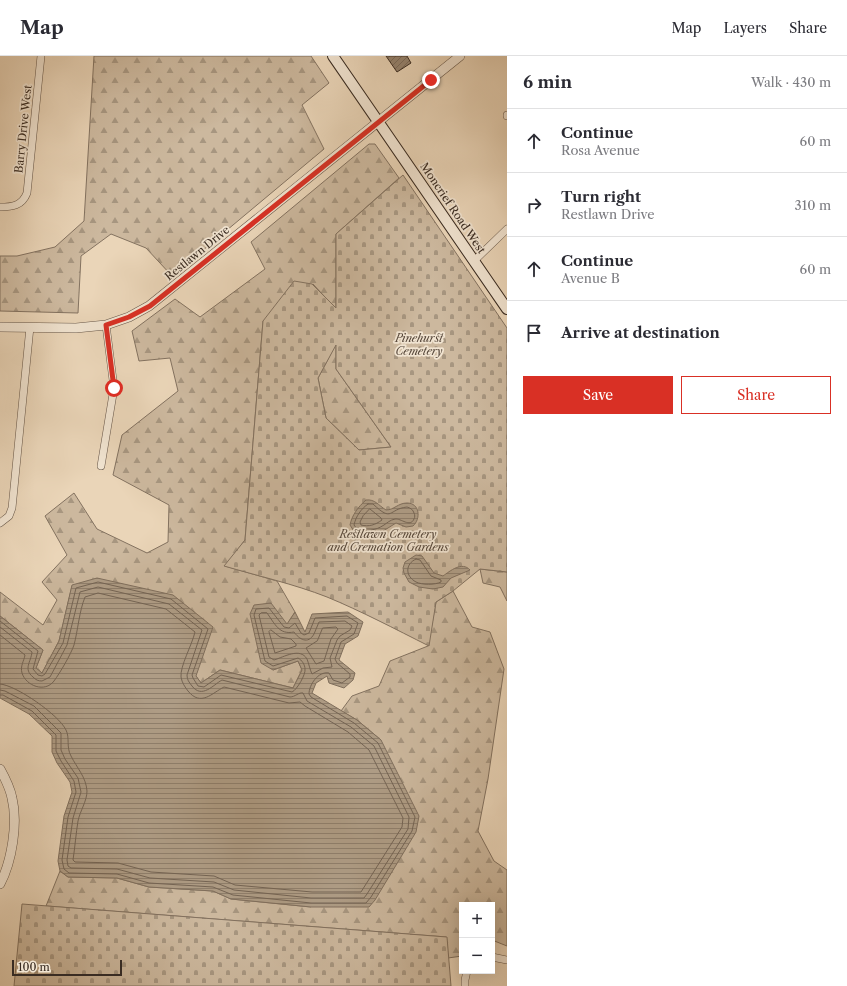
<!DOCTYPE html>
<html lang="en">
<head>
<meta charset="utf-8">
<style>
	body { margin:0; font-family:"Libre Caslon Text",serif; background:#f7f7f7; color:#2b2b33 }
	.controls { position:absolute; right:12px; bottom:12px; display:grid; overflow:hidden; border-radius:0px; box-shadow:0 4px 16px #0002 }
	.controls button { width:36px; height:36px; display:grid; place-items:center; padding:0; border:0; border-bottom:1px solid #e1e1e2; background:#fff; color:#2b2b33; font:20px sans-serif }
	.scale { position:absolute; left:12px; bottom:10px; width:110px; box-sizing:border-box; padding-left:4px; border:2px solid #3a2c22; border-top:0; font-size:11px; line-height:14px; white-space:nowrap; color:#3a2c22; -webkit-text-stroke:3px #f1e4d1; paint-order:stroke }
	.stop { position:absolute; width:12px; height:12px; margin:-9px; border:3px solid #d93025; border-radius:50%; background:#fff }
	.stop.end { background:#d93025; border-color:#fff; box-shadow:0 1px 4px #0008 }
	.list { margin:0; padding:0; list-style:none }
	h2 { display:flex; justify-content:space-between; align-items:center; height:52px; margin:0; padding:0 16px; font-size:17px }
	h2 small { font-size:13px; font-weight:400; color:#7c7c81 }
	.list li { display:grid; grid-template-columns:26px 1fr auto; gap:12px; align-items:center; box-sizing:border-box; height:64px; padding:0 16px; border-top:1px solid #e1e1e2 }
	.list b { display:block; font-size:15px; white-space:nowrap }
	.list p { margin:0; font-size:13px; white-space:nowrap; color:#7c7c81 }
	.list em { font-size:13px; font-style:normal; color:#7c7c81 }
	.actions { display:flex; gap:8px; padding:12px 16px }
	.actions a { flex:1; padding:9px 0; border:1px solid #d93025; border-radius:0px; text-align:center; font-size:14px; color:#d93025 }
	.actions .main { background:#d93025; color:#fff }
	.icon { flex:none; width:22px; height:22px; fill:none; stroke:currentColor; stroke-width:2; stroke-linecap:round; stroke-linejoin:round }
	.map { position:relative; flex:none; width:507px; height:930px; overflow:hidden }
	header { display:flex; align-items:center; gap:24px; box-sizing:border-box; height:56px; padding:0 20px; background:#fff; border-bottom:1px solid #e1e1e2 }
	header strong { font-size:19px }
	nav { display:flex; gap:22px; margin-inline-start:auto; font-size:14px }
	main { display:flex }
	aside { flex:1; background:#fff }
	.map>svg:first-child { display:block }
</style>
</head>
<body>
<header>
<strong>Map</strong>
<nav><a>Map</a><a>Layers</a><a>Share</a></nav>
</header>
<main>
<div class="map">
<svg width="507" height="930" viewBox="0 0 507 930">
	<defs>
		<pattern id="forest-firs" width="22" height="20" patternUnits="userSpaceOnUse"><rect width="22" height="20" fill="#ccb89e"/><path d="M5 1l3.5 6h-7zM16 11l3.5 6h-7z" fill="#a79680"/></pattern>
		<pattern id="cemetery-stones" width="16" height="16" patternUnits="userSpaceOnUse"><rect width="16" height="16" fill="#ccb89e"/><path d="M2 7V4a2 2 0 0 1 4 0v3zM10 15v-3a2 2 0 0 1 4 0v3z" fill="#a79680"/></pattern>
		<pattern id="water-rules" width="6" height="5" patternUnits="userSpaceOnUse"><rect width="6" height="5" fill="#ae9c85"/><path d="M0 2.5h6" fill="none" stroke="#8f7f6c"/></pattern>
		<pattern id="building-hatch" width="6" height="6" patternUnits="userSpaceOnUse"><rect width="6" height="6" fill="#968470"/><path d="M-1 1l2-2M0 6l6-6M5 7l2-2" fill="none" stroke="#7b6c5c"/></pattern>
	</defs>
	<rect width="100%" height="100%" fill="#ead5b8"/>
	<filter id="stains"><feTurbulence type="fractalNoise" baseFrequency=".005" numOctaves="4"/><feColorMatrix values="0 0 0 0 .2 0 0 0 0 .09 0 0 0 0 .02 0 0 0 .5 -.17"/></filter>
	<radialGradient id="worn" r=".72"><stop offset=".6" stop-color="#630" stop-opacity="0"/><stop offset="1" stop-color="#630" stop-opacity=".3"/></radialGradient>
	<!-- forest -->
	<path fill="url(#forest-firs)" stroke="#837260" d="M94,0h217l18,27 -27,22 22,44 -152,127 -26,-28 -35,-14 -30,22 -3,57 -78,-2v-55h17l38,-9 29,-26z
		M369,88h6l24,34 -63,56v75l-23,-25 -50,37 -18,219 -20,26 52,15 18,31 -8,13 -14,45 25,-9 4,9 -9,18 -73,-18 -19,13 -5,-7 -124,-90 -13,55 -17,32 -6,-5 7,-18 -43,-34v-24l43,33 14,-25 -15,-18 25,-27 -22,-39 29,-23 23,36 50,24 21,-11 1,-37 -56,-30 9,-40 56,-44 -8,-33 -31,3 -7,-30 43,-32 25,18 65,-48 -14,-27z
		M336,288v25l55,78 -32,3 -33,-32 -8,-40z
		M480,513l27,3v29l-7,-14 -17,-4z
		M453,535l19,36 18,5 14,37 -16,110 -10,52 16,30 13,9v76l-15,-6v-35h-30v51l-14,2 -2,-21 -400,-31 14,-35 8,6 49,1 32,9 64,4 18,8 80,8 70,-167 -24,-20 -16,-9 11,-15 27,-10 11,-25 38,-15 8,-44z"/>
	<!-- cemetery -->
	<path fill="url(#cemetery-stones)" stroke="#837260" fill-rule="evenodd" d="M403,119l104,153v244l-27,-3 -27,22 -17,11 -7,44c-34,-17 -68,-35 -102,-49 -33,-13 -69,-21 -103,-31l21,-26 18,-219 31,-40 18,3 24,24v-74zM336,289v24l55,78 -32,3 -33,-32 -8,-40z
		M22,848l425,33 4,49h-437z"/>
	<!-- water -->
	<path fill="url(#water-rules)" stroke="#806f5d" d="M366,444c9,-1 12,5 20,10 8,0 12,-7 21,-7 13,0 14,16 6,23l-7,1 -10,-4 -16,10 -9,2 -16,-2 -5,-8c2,-10 8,-18 16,-25z
		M416,499l6,1 12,17 9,3c7,-5 19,-15 27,-6l-19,8 -8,9 -10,2 -14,-2 -10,-5 -5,-9 -1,-5 2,-6z
		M97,522l76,17 40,32 -17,49 5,7 19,-13 73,18 9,-18 -4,-9 -25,9 -12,-7 -11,-49 4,-9 17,-2 16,21 8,-12 10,20 7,-18 36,-2 15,10 -5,14 -13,8 -6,16 16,13 -2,7 -9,8 -15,-5 -2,-7 -11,7 -4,10 45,27 24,20 38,76 -3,16 -41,68 -6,7h-58l-80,-8 -18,-8 -64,-4 -32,-9 -49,-1 -8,-6 -2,-10 6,-45 8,-24 -2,-10 -13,-19 -5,-11v-16l-23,-22 -29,-16v-82l43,34 -7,18 6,5 17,-32 13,-56z"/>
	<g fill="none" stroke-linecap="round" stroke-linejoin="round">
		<!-- shore -->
		<path stroke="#746454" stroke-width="1" d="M368,448h5c20,19 15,5 34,3 4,1 6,3 7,6 1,2 1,4 0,6 -4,9 -13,-1 -19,0 -5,1 -8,4 -11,6 -9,6 -17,6 -27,4l-3,-4c2,-9 7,-16 14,-21z
			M370,453l11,9 1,2c-7,5 -13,7 -21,5l-1,-3 3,-6z
			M416,503l4,1 11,16 10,4v2c-6,3 -19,3 -25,0 -11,-6 -11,-18 0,-23z
			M267,557c8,11 12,22 27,19 5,7 14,13 20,2 2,-4 3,-8 5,-12l26,-1 7,5 -2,4 -10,6 -3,4 -7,18 2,9 -9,1 -11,6c-2,-4 -3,-10 -5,-15 -7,-12 -23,-2 -33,1l-5,-3 -10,-42 2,-2z
			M0,565l38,30 -5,18 5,6 4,1 3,-2 18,-31 13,-55 22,-6 73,17 37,30 -16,46 1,3 5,8 6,1 17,-12 71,17c5,-2 14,-18 13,-23 0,-4 -3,-9 -7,-11l-25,8 -8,-5 -11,-46 2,-6 13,-1 15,19 5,1 6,-5 6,10 3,2 5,-2 6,-15 32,-2 11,7 -4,11 -13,8 -6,17 2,4 13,11v3l-8,6 -9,-3 -4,-7c-11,-2 -20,12 -20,21l2,3 43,26 24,20 37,74 -3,14 -41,66 -5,6h-55l-78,-8 -20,-8 -64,-4 -32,-9 -48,-1 -5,-4 -2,-9 6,-43 8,-25 -2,-11 -13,-20 -5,-10v-16l-24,-24 -29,-16h-3
			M0,571l32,25c-1,10 -9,17 1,25 3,3 5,4 9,4l8,-4 17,-32 13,-53 18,-5 71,17 33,26 -15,45c0,5 2,7 5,11 10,13 21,-1 30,-6l68,17c5,0 9,-5 13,-4l4,8 44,26 23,19 35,71 -1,12 -41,65 -3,4h-53l-77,-8 -20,-8 -64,-4 -33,-9 -46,-1 -3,-2 -1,-6 6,-42 8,-26 -3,-14 -13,-19 -4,-9v-17l-27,-27 -29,-15 -5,-1
			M323,572l13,-1 2,2 -7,10 -7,22 -8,3 -10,-16 11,-7z
			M271,574l9,7 11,2 5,5v2l-21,7 -6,-21z
			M0,579l25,20c-1,6 -5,11 -3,18 4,13 23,20 32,8 6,-8 17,-27 20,-36 4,-15 5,-33 11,-48l13,-4 68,16 29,23c-3,13 -15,34 -14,45 1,6 4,10 7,14 13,16 24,2 36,-4l65,16 11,-1 5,4 43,26 21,18 34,68 -1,9 -41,65h-49l-77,-7 -21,-9 -63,-4 -33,-9 -43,-1 -2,-2c2,-13 3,-27 5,-39 2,-10 9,-20 9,-30 -1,-14 -10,-23 -16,-35 -5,-9 -1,-18 -5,-26 -7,-15 -50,-45 -66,-46"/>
	</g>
	<!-- building -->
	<path fill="url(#building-hatch)" stroke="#3a2c22" d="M386,0h21l4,7 -14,9z"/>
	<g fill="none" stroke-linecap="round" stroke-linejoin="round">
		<defs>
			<path id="minor" d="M507,59v1
				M0,151c12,0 22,-1 27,-14l14,-137
				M474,205l33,-32
				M101,410l13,-78 -8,-63
				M0,467l9,-7 3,-8 18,-181
				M492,901l15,3
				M465,930v-6l2,-9"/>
			<path id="tertiary" d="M0,271l76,1 30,-3 23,-8 20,-11 311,-250
				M0,713c5,9 10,19 12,29 6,25 0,63 -12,86"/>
			<path id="secondary" d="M333,0l174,253"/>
		</defs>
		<!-- minor casing -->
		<use href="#minor" stroke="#665648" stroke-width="8"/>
		<!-- tertiary casing -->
		<use href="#tertiary" stroke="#665648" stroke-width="10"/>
		<!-- secondary casing -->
		<use href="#secondary" stroke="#3a2c22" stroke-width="12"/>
		<!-- minor -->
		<use href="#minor" stroke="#f1e4d1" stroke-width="7"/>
		<!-- tertiary -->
		<use href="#tertiary" stroke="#f1e4d1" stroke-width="9"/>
		<!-- secondary -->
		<use href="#secondary" stroke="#f1e4d1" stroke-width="10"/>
	</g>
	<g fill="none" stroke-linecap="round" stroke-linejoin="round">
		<!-- route -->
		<path stroke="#d93025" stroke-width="5" d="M114,332l-8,-63 23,-8 21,-11 281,-226"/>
	</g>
	<g text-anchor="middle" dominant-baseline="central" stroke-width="3.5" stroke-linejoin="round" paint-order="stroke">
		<!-- street labels -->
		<g font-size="11" fill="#3a2c22" stroke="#f1e4d1">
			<text transform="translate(23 73) rotate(-84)">Barry Drive West</text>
			<text transform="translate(453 152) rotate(56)">Moncrief Road West</text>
			<text transform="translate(197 197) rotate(-39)">Restlawn Drive</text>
		</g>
		<!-- park labels -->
		<g font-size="11" font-style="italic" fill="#57483b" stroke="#f1e4d1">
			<text x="419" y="282">Pinehurst<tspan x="419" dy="13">Cemetery</tspan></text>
			<text x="388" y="478">Restlawn Cemetery<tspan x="388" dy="13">and Cremation Gardens</tspan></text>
		</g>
	</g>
	<rect width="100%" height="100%" filter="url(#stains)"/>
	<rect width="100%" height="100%" fill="url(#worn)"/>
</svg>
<div class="controls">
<button>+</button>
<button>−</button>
</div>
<div class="scale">100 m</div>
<div class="stop" style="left:114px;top:332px"></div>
<div class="stop end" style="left:431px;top:24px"></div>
</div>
<aside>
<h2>6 min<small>Walk · 430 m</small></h2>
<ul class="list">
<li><svg class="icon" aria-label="ahead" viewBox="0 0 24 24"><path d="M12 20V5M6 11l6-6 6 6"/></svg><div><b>Continue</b><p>Rosa Avenue</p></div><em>60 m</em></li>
<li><svg class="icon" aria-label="right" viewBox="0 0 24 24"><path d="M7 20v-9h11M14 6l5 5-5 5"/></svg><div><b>Turn right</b><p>Restlawn Drive</p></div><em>310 m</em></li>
<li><svg class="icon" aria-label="ahead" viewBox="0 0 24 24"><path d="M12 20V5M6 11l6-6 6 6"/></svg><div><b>Continue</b><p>Avenue B</p></div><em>60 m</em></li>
<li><svg class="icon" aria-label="arrive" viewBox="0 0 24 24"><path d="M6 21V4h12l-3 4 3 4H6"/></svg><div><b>Arrive at destination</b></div></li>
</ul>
<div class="actions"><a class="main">Save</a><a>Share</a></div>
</aside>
</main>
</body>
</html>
